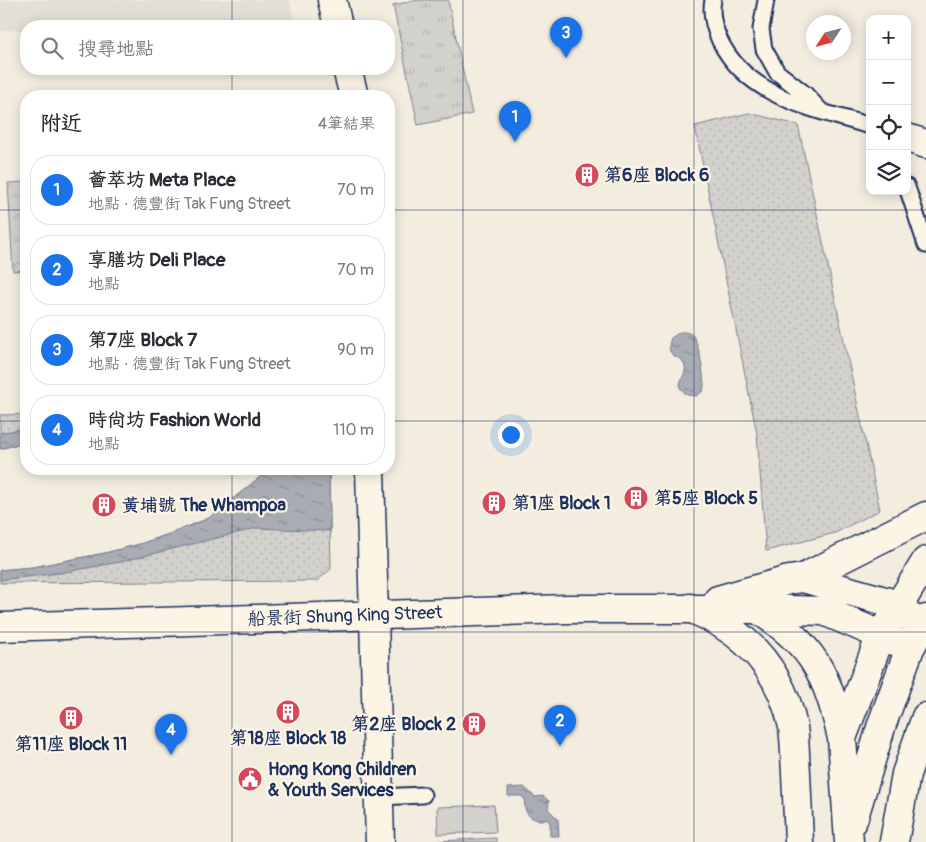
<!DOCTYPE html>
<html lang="zh-TW">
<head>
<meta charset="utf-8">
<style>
	body { margin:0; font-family:Pangolin,"LXGW WenKai TC",sans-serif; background:#f7f7f7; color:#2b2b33 }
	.controls { position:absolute; right:15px; top:15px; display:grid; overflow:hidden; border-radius:10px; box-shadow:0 2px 12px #0003 }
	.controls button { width:45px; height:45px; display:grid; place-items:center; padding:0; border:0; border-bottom:1px solid #e1e1e2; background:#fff; color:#2b2b33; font:25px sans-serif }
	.compass { position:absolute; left:806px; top:15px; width:45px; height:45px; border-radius:50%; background:#fff; box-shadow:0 2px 12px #0003; rotate:234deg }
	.you { position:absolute; left:510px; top:434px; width:18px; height:18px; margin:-12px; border:4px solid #fff; border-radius:50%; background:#1a73e8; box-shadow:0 0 0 8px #1a73e833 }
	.badge { display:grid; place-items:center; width:32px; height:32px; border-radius:50%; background:#1a73e8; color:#fff; font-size:16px; font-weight:700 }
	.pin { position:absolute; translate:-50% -41px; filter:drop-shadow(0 1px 2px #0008) }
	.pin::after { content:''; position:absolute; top:26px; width:18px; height:15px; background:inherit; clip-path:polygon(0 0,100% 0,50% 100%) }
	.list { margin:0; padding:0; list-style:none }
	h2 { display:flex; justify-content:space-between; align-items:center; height:65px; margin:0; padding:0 20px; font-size:21px }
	h2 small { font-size:16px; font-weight:400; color:#7c7c81 }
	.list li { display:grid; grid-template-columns:32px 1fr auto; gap:15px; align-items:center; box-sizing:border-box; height:70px; margin:0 10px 10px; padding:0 10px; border:1px solid #e1e1e2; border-radius:20px }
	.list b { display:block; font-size:19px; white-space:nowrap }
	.list p { margin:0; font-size:16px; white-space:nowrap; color:#7c7c81 }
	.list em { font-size:16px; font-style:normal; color:#7c7c81 }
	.icon { flex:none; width:28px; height:28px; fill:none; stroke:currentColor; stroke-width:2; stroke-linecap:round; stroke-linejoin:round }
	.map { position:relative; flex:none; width:926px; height:842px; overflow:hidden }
	.search { position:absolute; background:#fff; box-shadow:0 2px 12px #0003; left:20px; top:20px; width:375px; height:55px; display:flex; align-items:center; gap:12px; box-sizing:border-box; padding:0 18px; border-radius:20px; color:#7c7c81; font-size:19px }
	.panel { position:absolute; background:#fff; box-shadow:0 2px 12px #0003; left:20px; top:90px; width:375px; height:385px; border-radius:20px }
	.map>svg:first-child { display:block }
</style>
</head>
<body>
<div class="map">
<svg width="926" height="842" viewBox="0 0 926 842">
	<defs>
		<pattern id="grass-dots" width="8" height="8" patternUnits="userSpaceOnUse" patternTransform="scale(1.25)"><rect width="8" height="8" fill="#d3d1cc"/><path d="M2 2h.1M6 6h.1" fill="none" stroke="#b5b4b2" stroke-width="1.8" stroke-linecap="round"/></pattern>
		<pattern id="forest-crowns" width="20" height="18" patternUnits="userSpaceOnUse" patternTransform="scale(1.25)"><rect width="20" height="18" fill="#d3d1cc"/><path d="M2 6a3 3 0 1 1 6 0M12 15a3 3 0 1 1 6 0" fill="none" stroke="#b5b4b2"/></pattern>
		<pattern id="park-tufts" width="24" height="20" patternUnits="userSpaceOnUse" patternTransform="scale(1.25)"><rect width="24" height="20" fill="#d3d1cc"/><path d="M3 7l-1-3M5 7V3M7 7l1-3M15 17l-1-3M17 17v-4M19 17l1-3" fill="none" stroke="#b5b4b2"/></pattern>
		<pattern id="water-ripples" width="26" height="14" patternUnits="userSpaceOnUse" patternTransform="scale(1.25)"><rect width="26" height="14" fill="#a9acb3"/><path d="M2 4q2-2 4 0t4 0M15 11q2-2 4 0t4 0" fill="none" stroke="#898c95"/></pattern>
	</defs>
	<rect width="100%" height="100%" fill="#f3ede0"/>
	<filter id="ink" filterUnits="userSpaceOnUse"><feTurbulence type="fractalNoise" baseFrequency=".02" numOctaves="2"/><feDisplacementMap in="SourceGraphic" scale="10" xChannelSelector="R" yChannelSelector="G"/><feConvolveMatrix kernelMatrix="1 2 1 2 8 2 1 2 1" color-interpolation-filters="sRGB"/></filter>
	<g filter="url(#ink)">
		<!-- built -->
		<path fill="#e3dfd6" d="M0,0h290l4,20 -169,6h-99v4l-26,1z"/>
		<!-- grass -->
		<path fill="url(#grass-dots)" stroke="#778095" d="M749,113l49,12 82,385 -45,23 -69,18 -9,-117 -62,-308z
			M26,414v28l-26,7v-34z
			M270,469h59l2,100 -14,12 -317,2v-13l33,-3 72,-14 35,-9 35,-12 34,-14z"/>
		<!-- forest -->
		<path fill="url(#forest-crowns)" stroke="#778095" d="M26,182v88l-13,1 -5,-88z"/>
		<!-- park -->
		<path fill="url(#park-tufts)" stroke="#778095" d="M418,0h30l24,114 -54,11 -25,-120z"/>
		<!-- pitch -->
		<path fill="#d3d1cc" stroke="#778095" d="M494,805l2,27 -58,2 -1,-27z
			M496,838v4h-58v-1z"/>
		<!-- water -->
		<path fill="url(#water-ripples)" stroke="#707a91" d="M680,332c5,0 8,0 12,3 7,6 12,41 12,51l-1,5 -7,5 -9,-1 -7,-7c-1,-9 7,-14 5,-22 -2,-12 -22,-6 -14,-28z
			M26,428v14l-26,7v-16z
			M270,469h59l1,62 -73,-3 -137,34 -60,11 -60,7v-10l33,-3 72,-14 35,-9 35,-12 34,-14z
			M524,787l11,10 8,-1 6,5 -1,8 10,10 1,17h-9v-13l-3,-4c-14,4 -25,-5 -22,-20l-4,-3h-13v-8z"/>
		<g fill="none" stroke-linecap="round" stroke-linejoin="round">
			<defs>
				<path id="lane" d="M713,0c-3,14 1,28 7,41 28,57 95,68 150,85
					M766,0l-5,29 3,20 13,23 28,22 15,16
					M907,187l19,58
					M379,797l44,-2"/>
				<path id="street" d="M332,0l6,26
					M347,69l7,27
					M907,138l19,6
					M370,469l10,373
					M718,600l71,-20 14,-2
					M0,627l568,-18h189"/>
				<path id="secondary" d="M803,578l96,27 11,12
					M803,578l123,-62
					M757,609c57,36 70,65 85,129
					M757,609l67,2 73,31
					M853,820l29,-96 28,-76 16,-29
					M849,842l-7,-104 39,-103 45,-74
					M894,842l12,-68 20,-57"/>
				<path id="primary" d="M690,608c54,22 91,60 103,119 2,15 2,31 3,46 1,23 2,46 3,69"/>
			</defs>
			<!-- lane casing -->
			<use href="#lane" stroke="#1b2f5e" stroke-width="19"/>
			<!-- street casing -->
			<use href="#street" stroke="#1b2f5e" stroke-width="31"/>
			<!-- secondary casing -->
			<use href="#secondary" stroke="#1b2f5e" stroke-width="31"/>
			<!-- primary casing -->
			<use href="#primary" stroke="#1b2f5e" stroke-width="31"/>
			<!-- lane -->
			<use href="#lane" stroke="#fcf5e5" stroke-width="15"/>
			<!-- street -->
			<use href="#street" stroke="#fcf5e5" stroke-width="28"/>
			<!-- secondary -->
			<use href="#secondary" stroke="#fcf5e5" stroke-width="28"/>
			<!-- primary -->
			<use href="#primary" stroke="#fcf5e5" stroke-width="28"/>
		</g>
	</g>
	<!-- grid -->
	<path fill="none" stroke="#1b2f5e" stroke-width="1" stroke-opacity="0.55" d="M232,0v26M463,0v842M694,0v842M232,69v27M0,210h26M389,210h537M0,421h26M389,421h537M232,469v373M0,632h926"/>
	<!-- icons -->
	<defs>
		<symbol id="building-disc" viewBox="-11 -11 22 22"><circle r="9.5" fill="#d1495b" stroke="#fcf5e5"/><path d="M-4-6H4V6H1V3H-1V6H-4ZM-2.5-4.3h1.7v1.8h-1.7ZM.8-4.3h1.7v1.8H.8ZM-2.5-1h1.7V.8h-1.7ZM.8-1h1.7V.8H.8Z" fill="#fff"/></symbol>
		<symbol id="civic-disc" viewBox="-11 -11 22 22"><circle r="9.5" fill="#d1495b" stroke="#fcf5e5"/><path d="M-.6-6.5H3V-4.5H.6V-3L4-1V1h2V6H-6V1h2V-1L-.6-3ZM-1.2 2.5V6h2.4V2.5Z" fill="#fff"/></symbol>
	</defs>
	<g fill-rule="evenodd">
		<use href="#building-disc" x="573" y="161" width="28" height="28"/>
		<use href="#building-disc" x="622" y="484" width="28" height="28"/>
		<use href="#building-disc" x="480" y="489" width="28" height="28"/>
		<use href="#building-disc" x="90" y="491" width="28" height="28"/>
		<use href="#building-disc" x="274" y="698" width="28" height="28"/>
		<use href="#building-disc" x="57" y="704" width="28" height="28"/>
		<use href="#building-disc" x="460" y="710" width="28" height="28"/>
		<use href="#civic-disc" x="236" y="765" width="28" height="28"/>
	</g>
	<g text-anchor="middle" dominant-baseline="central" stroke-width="4.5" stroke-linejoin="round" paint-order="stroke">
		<!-- poi labels -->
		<g font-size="18" font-weight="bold" fill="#1b2f5e" stroke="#fcf5e5" text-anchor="start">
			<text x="604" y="175">第6座 Block 6</text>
			<text x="654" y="498">第5座 Block 5</text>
			<text x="512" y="503">第1座 Block 1</text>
			<text x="122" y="505">黃埔號 The Whampoa</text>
			<text x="456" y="724" text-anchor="end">第2座 Block 2</text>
			<text x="288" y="738" text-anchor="middle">第18座 Block 18</text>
			<text x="71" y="744" text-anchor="middle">第11座 Block 11</text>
			<text x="268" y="769">Hong Kong Children<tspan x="268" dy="21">&amp; Youth Services</tspan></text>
		</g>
		<!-- street labels -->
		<g font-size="18" fill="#1b2f5e" stroke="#fcf5e5">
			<text transform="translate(345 616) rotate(-2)">船景街 Shung King Street</text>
		</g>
	</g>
</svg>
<div class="controls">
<button>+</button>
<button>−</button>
<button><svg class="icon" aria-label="locate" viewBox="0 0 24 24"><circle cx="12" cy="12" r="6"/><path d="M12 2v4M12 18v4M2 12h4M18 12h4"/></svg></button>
<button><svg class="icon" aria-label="layers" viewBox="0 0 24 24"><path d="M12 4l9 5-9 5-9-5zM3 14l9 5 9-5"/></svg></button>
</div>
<svg class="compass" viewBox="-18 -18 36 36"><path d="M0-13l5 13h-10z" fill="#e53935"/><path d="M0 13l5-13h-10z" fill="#7c7c81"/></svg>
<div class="you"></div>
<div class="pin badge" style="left:515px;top:142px">1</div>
<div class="pin badge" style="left:560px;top:746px">2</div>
<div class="pin badge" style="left:566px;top:58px">3</div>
<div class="pin badge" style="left:171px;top:755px">4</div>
<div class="search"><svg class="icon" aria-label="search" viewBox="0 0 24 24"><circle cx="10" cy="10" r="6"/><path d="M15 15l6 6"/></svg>搜尋地點</div>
<section class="panel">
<h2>附近<small>4筆結果</small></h2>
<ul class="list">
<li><span class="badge">1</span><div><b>薈萃坊 Meta Place</b><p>地點 · 德豐街 Tak Fung Street</p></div><em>70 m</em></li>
<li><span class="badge">2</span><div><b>享膳坊 Deli Place</b><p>地點</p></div><em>70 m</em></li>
<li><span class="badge">3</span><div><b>第7座 Block 7</b><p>地點 · 德豐街 Tak Fung Street</p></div><em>90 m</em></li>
<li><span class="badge">4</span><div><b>時尚坊 Fashion World</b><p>地點</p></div><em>110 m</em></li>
</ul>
</section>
</div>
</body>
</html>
